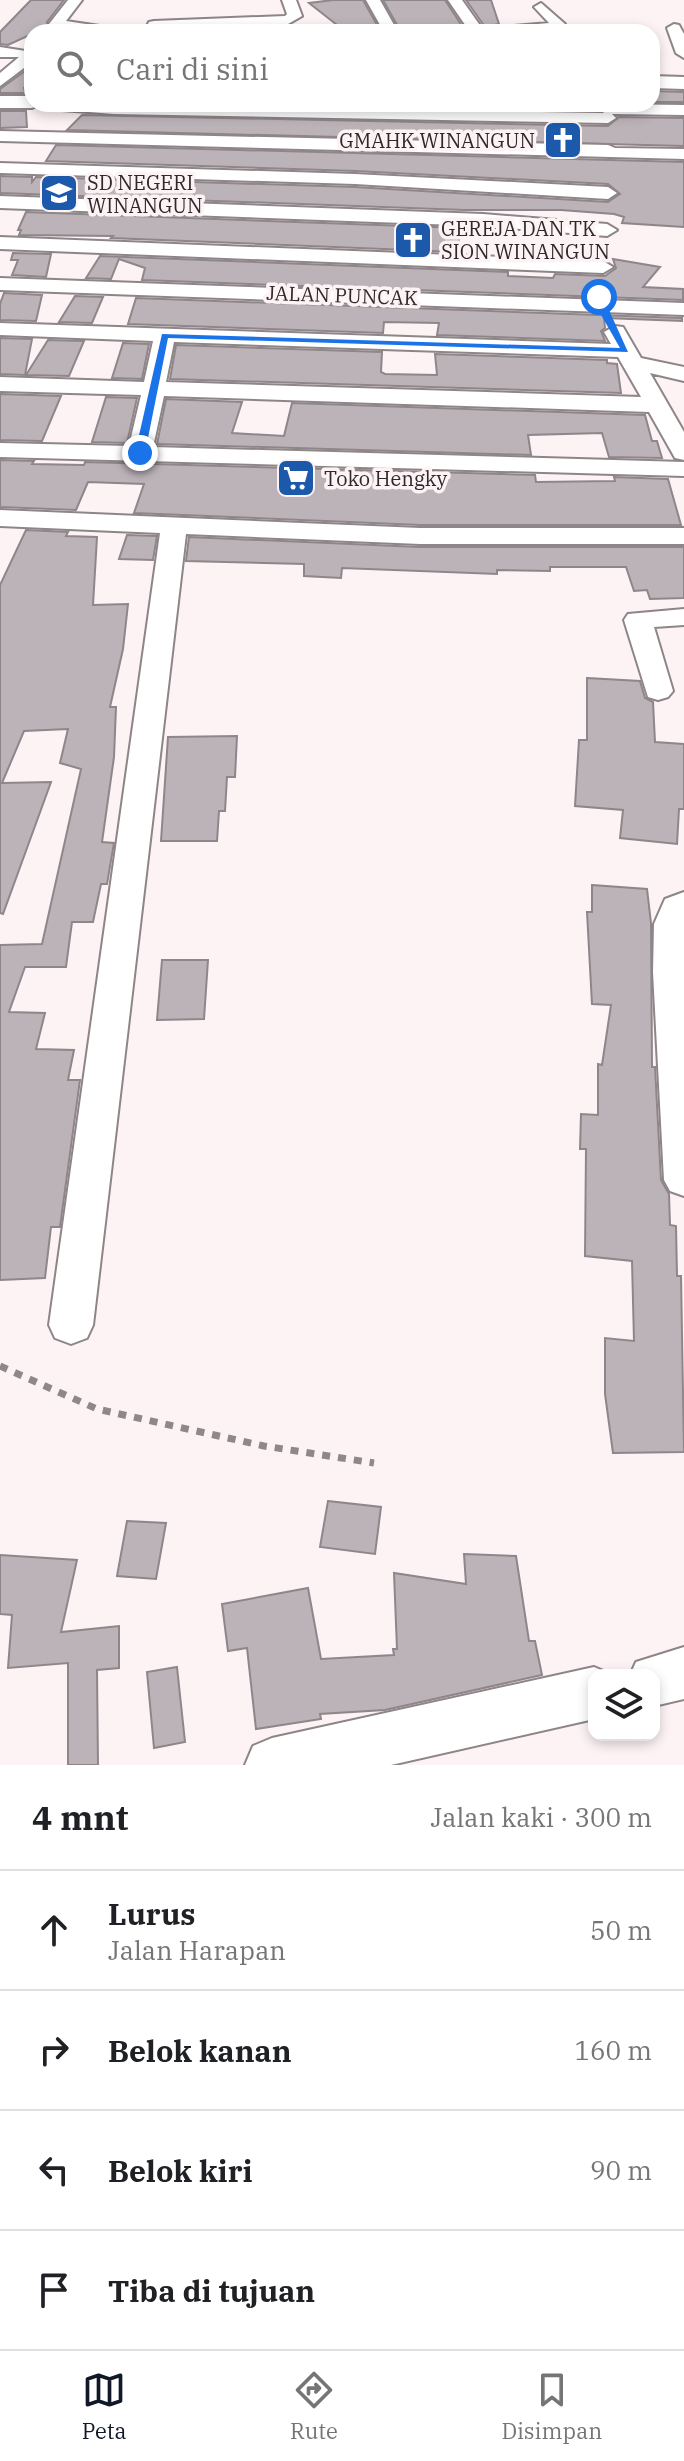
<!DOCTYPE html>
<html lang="id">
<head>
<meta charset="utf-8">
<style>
	body { margin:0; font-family:"IBM Plex Serif",serif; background:#f2f2f2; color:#202124 }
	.controls { position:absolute; right:24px; bottom:24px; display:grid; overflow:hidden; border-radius:16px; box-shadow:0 4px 12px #0003 }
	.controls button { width:72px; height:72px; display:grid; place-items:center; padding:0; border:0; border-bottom:2px solid #e0e0e0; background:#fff; color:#202124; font:40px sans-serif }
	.stop { position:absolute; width:24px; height:24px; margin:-18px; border:6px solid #1a73e8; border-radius:50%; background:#fff }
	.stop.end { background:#1a73e8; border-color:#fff; box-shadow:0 2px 8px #0008 }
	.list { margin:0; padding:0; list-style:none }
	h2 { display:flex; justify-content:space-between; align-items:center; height:104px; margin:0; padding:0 32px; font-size:34px }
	h2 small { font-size:26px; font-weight:400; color:#757577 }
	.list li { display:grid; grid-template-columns:52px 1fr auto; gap:24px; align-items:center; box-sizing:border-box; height:120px; padding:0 32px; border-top:2px solid #e0e0e0 }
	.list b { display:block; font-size:30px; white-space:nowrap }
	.list p { margin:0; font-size:26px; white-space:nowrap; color:#757577 }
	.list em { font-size:26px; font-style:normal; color:#757577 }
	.icon { flex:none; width:44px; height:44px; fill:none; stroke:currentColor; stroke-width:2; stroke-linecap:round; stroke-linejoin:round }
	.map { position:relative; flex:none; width:684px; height:1765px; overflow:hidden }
	.search { position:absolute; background:#fff; box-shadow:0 4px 12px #0003; left:24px; right:24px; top:24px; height:88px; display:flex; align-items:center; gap:20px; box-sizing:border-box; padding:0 28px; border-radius:24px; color:#757577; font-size:30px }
	.sheet { height:584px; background:#fff }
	nav { display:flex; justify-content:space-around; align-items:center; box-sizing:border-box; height:112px; border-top:2px solid #e0e0e0; background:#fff; font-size:22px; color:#757577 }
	nav a { display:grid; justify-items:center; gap:4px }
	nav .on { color:#111827 }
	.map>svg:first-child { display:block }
</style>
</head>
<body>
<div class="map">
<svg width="684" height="1765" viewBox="0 0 684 1765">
	<rect width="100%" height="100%" fill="#fdf2f4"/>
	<!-- building -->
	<path fill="#bcb3b8" stroke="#8e868a" stroke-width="2" d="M31,0h33l-17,22v5l-39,18 -8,-1v-12z
		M333,0h30l18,32h-35l-37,-29z
		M383,0h62l19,29 -63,3z
		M466,0h25l8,24 -14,3z
		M32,66v23l-8,-1 1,5h-25v-4z
		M652,91l32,1v10h-32z
		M315,104h287l-5,6z
		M0,111h26l1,16 -27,1z
		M82,115l526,11 11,-9 65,1v28l-617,-16z
		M56,145l628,17v65l-62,-4 2,-6 -10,-3 -53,-4h-97l-464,-17v-17l32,1v5l4,-5 319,10 253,15 12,-8 -12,-10 -253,-13 -309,-10z
		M26,212l435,16 -4,24 -346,-14 2,-2 -94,-1 2,-5h-3z
		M13,253l38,1 -5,23 -34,-2 6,-15h-7z
		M100,256l408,16v4l45,2 2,-4 50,2 11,-8 -3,-9 47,8 -17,20 40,2v11l-541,-20 3,-12 -26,-9 -8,20 -25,-1z
		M4,293l38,2 -6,26 -36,-1v-16z
		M75,296l28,1 -11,26 -33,-1z
		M136,298l546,20v3l-78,-3 1,10 -4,3 4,10 -168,-6 2,-12 -55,-1 -1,11 -255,-9z
		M0,338l32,1 -7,36 -25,-1z
		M48,340l36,1 -15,35 -43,-1z
		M123,343l26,1 -7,35 -30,-1z
		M176,345l206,7 -1,20 4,2 52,1 -2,-21 172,6v3l10,1 4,29 -451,-14z
		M0,394l61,2 -19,45 -42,-1z
		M106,397l31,1 -10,45 -35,-1z
		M166,399l76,3 -10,31 52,3 8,-33 353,12 7,26h5l5,17 -53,-1 -7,-24 -74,2 3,20 -374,-11z
		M0,460l34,1 -2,3 52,1 1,-3 450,13 1,7 79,-1 -1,-4 54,2 13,46h-261l-286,-12 10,-29 -56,-2 -12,28 -76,-3z
		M26,530l42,2 -2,4 31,1 -4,68 35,-1 -5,45 -13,58h6l-2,50 -12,85 12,1 -7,41h-6l-8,38h-21l-6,45h-41l-16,45 36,1 -9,36 38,1 -6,30h12l-20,147h-9l-6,51 -45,2v-335l42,-1 39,-175 -21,-6 8,-34 -44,2 -22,52 49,-1 -48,132 -3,-1v-328z
		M127,535l30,1 -4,24 -34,-1z
		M189,537l231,10h264v51l-34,1 -3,-9 -13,1 -8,-24h-76v4l-53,-1v4l-155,-6 -1,10 -37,-2v-12l-118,-3z
		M587,678l53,3 5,17 8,4 2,40 29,2v65h-5l-2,35 -57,-6 3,-28 -48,-4 4,-66h8z
		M237,736l-2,41h-8l-2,34h-6l-2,30h-56l7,-104z
		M592,885l55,4 4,34 1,144h3l6,113 8,14 1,31 6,1 1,50h4l3,176 -71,1 -8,-59v-56l29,3 -2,-80 -47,-5 1,-107h-6l1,-35 17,1v-51l4,1 9,-60 -19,-1 -5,-92h5z
		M162,960h46l-4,59 -47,1z
		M328,1501l53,6 -6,47 -55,-7z
		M127,1521l39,2 -10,56 -39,-3z
		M464,1554l52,2 13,85h6l7,34 -157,35 -65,4 1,5 -65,10 -9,-81 -19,3 -6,-47 86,-16 13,71 73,-4 -1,-6h4l-3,-76 72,11z
		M0,1555l77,5 -16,72 58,-6v42l-22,2 1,95h-30v-102l-60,5 4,-53 -12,-1z
		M177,1667l8,75 -31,6 -7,-76z"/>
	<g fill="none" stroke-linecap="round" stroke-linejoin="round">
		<defs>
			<path id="minor" d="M68,0h14l-16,21 47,7 7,4h-38l-31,-5 -2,-3z
				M282,0h14l6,16 -14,8 -144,8 5,-10 5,-1 131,-5 2,-2z
				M366,0h14l18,32h-14z
				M448,0h14l22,31 7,-3 58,-5 -15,-16 7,-4 24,21 -3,6 -5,1 -87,1z
				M674,24l5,1 5,9v24l-8,-5 -9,-25z
				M0,47l32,5v10l-32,24v-13l19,-16h-19z
				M41,104l563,9 -4,-4 8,-5 76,1v10l-72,-1 4,4 -8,5 -494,-9 -65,-5z
				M0,131l608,14 7,3 69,1v10l-684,-18z
				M0,163l355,11 253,13 9,6 -9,6 -253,-15 -355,-11z
				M0,196l483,18 124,10 10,6 -10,6 -124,-10 -483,-18z
				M0,237l603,24 10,6 -10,6 -603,-24z
				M0,278l684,25v12l-684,-25z
				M0,323l611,21 -7,-12 11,-6 8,1 18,31 43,9v14l-34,-8 34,59v28l-9,-2 -26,-46 -485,-16 -11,51 531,15v14l-684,-19v-14l129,3 12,-51 -141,-4v-14l144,5 9,-41 -153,-6zM174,342l444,15 23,40 -475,-15z
				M0,510l420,18h264v16h-264l-234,-10 -93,791 -6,13 -16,6 -16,-6 -6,-13 111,-792 -160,-7z
				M684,609v16l-30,2 19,64 -5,6 -10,3 -10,-3 -24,-77 4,-6z
				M684,892v304l-14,-5 -6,-11 -11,-208 1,-48 11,-25z
				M684,1647v52l-30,7v-31h-24l6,-13z
				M594,1667l19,8h-19v44l-203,46h-146l8,-19 19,-8z"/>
			<path id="highway" d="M652,76l32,1v12l-32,-1z
				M0,96h32v8h9l-9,4h-32z"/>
		</defs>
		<!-- minor casing -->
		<use href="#minor" stroke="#8e8587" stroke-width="4"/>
		<!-- highway casing -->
		<use href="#highway" stroke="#8e8587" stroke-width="4"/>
		<!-- path -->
		<path stroke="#8f888a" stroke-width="7" stroke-dasharray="8 8" stroke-linecap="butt" d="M0,1366l97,43 167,37 110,17"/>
		<!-- minor -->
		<use href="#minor" fill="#fff" fill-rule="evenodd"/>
		<!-- highway -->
		<use href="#highway" fill="#fff" fill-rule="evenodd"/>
	</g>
	<!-- route -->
	<path fill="#1a73e8" d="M599,294l4,3 25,55 -460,-14 -23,115 -5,3 -5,-3 27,-119 458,14 -24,-42 -1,-9z"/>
	<!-- icons -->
	<defs>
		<symbol id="church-square" viewBox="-11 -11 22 22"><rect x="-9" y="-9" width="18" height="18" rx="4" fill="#1c59aa" stroke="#fdf2f4"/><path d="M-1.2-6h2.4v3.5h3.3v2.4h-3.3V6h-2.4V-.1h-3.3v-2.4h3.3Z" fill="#fff"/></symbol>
		<symbol id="school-square" viewBox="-11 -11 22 22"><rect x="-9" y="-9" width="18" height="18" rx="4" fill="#1c59aa" stroke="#fdf2f4"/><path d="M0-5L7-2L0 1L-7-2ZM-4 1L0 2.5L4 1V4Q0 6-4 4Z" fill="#fff"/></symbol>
		<symbol id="supermarket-square" viewBox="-11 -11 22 22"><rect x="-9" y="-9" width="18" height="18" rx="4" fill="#1c59aa" stroke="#fdf2f4"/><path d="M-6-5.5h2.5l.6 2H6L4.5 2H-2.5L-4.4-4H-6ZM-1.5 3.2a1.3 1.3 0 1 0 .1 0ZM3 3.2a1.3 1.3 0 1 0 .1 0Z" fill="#fff"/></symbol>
	</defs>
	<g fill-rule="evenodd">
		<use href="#church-square" x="541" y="118" width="44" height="44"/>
		<use href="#school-square" x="37" y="171" width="44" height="44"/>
		<use href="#church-square" x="391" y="218" width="44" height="44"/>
		<use href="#supermarket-square" x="274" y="456" width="44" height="44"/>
	</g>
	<g text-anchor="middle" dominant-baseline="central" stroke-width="7" stroke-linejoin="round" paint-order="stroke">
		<!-- far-poi labels -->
		<g font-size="20" fill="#2e2a2b" stroke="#fdf2f4" text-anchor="start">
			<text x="535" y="140" text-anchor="end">GMAHK WINANGUN</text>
			<text x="87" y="182">SD NEGERI<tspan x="87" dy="23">WINANGUN</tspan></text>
			<text x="441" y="228">GEREJA DAN TK<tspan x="441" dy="23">SION WINANGUN</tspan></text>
			<text x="324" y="478">Toko Hengky</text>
		</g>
		<!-- far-street labels -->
		<g font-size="20" fill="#2e2a2b" stroke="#fdf2f4">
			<text transform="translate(342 295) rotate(2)">JALAN PUNCAK</text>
		</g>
	</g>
</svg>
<div class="controls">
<button><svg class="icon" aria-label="layers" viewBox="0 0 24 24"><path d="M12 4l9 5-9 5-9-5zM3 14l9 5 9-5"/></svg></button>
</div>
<div class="stop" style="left:599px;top:297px"></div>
<div class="stop end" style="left:140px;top:453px"></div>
<div class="search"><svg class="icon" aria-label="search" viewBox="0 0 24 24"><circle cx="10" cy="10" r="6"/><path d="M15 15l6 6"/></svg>Cari di sini</div>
</div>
<section class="sheet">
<h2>4 mnt<small>Jalan kaki · 300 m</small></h2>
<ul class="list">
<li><svg class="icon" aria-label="ahead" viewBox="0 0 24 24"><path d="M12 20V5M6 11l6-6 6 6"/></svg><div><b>Lurus</b><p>Jalan Harapan</p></div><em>50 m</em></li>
<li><svg class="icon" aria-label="right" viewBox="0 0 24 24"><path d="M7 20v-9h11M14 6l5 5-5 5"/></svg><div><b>Belok kanan</b></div><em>160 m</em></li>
<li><svg class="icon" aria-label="left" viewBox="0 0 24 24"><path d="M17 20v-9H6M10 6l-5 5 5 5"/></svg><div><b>Belok kiri</b></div><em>90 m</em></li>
<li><svg class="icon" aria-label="arrive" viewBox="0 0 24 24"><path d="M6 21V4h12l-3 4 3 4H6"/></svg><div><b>Tiba di tujuan</b></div></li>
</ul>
</section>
<nav>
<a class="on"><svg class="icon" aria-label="map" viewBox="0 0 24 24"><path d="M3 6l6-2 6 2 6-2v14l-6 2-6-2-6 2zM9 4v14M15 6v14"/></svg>Peta</a>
<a><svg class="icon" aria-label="directions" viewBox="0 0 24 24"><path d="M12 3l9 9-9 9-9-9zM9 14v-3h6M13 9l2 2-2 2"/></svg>Rute</a>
<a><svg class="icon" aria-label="saved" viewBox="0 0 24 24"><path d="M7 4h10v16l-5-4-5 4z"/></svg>Disimpan</a>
</nav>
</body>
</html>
